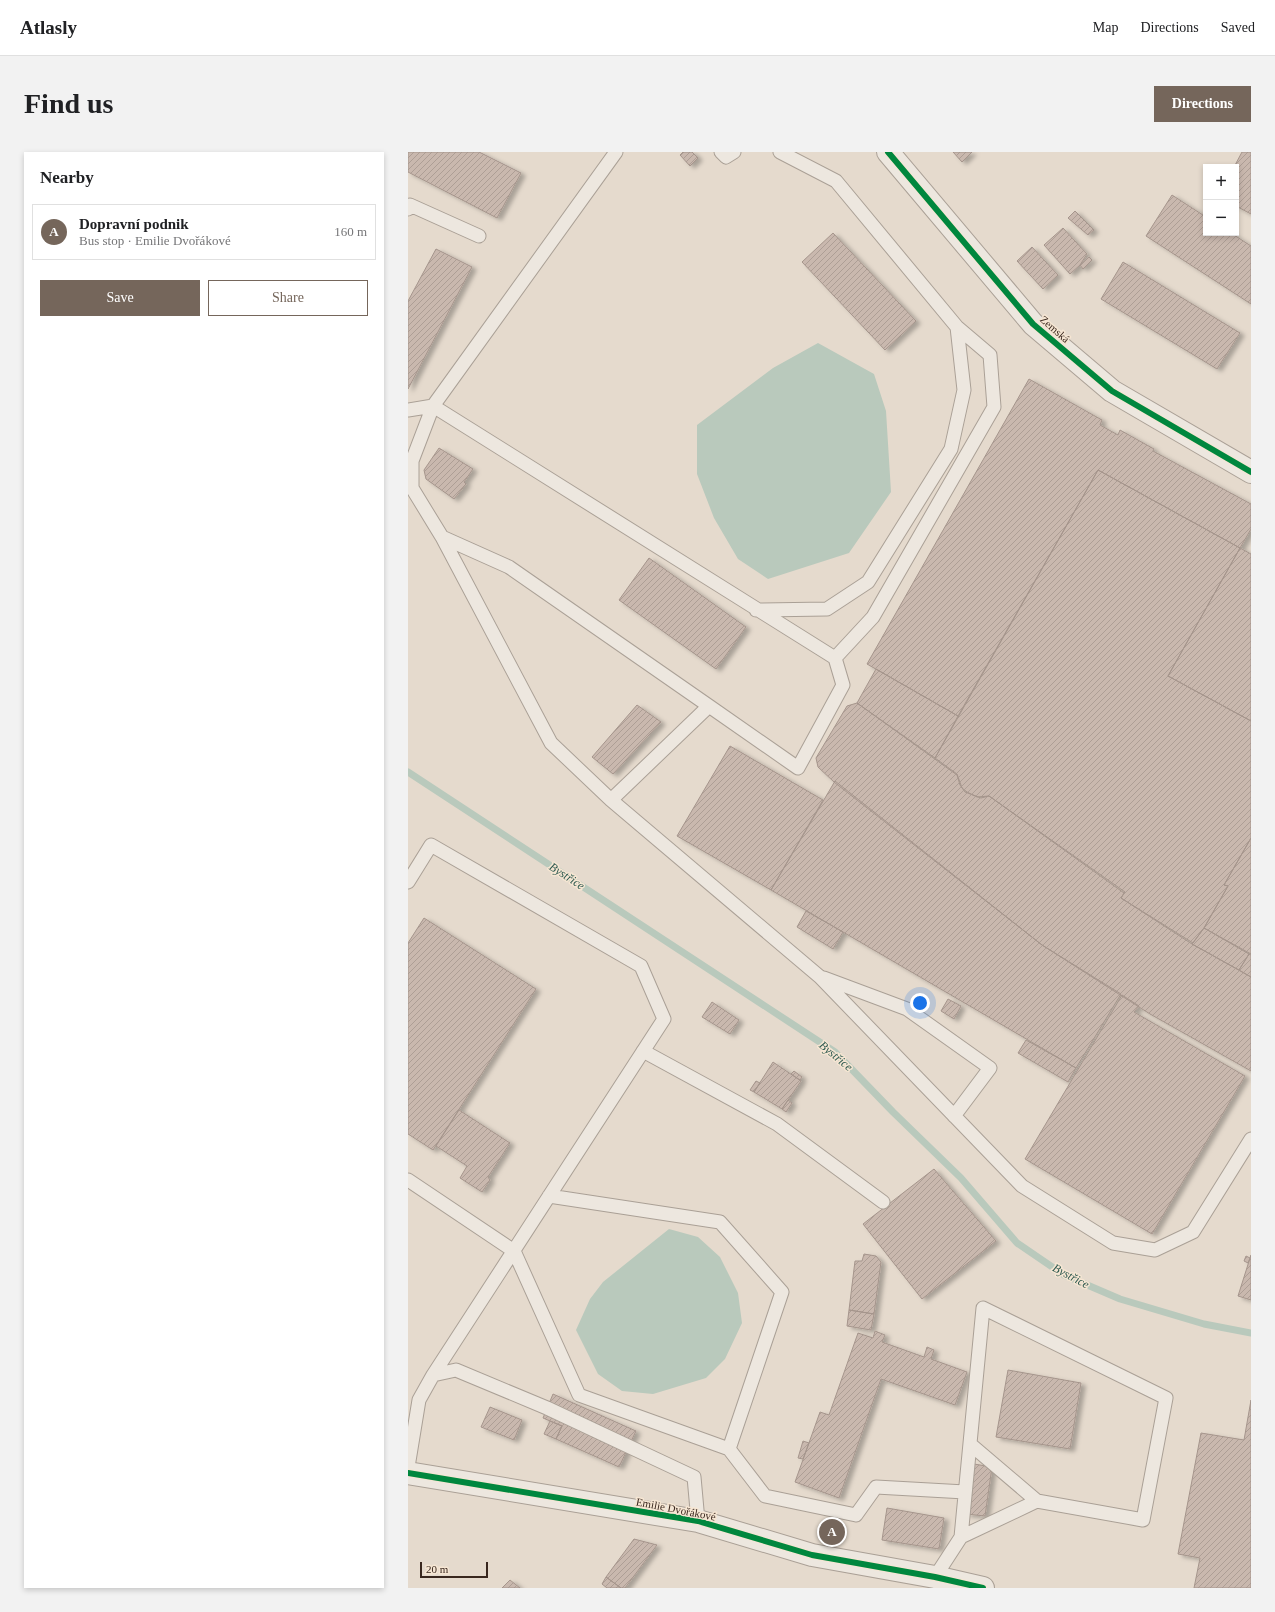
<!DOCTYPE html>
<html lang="en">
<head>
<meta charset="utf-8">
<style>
	body { margin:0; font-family:Georgia,serif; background:#f2f2f2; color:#202124 }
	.controls { position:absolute; right:12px; top:12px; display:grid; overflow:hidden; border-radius:0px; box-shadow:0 2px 6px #0003 }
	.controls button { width:36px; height:36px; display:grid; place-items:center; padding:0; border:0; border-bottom:1px solid #e0e0e0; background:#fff; color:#202124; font:20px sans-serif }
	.scale { position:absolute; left:12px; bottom:10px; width:68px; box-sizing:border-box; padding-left:4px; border:2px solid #39271e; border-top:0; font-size:11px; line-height:14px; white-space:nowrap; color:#39271e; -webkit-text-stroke:3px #f6e6d3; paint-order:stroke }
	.you { position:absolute; left:512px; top:851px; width:14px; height:14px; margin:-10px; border:3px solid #fff; border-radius:50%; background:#1a73e8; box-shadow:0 0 0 6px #1a73e833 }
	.badge { display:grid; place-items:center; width:26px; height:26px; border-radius:50%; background:#75665b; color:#fff; font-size:13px; font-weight:700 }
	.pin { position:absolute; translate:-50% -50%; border:2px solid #fff; box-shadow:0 1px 4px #0006 }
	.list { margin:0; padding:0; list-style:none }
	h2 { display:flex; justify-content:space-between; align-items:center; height:52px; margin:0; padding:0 16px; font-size:17px }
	h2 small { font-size:13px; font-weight:400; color:#757577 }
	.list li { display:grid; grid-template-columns:26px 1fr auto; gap:12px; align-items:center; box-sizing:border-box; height:56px; margin:0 8px 8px; padding:0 8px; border:1px solid #e0e0e0; border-radius:0px }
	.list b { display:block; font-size:15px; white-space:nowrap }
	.list p { margin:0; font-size:13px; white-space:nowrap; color:#757577 }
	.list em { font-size:13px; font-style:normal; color:#757577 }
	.actions { display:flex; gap:8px; padding:12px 16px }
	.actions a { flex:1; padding:9px 0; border:1px solid #75665b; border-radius:0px; text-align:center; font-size:14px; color:#75665b }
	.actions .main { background:#75665b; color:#fff }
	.map { position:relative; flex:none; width:843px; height:1436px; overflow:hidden; border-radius:0px }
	header { display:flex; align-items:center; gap:24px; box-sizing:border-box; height:56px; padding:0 20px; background:#fff; border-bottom:1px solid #e0e0e0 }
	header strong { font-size:19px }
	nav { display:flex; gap:22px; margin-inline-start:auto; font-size:14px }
	.intro { display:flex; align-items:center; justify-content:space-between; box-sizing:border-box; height:96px; padding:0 24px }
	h1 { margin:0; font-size:28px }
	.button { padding:10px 18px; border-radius:0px; background:#75665b; color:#fff; font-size:14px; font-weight:700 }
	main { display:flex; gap:24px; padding:0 24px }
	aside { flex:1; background:#fff; border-radius:0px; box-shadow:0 2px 6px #0003 }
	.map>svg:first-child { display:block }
</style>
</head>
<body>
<header>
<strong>Atlasly</strong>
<nav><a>Map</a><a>Directions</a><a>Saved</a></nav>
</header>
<div class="intro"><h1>Find us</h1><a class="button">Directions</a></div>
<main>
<aside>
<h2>Nearby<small></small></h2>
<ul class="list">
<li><span class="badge">A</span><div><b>Dopravní podnik</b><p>Bus stop · Emilie Dvořákové</p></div><em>160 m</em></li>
</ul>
<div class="actions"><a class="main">Save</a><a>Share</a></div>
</aside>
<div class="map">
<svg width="843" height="1436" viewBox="0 0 843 1436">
	<defs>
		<pattern id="building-hatch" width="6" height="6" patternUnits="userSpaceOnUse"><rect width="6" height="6" fill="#c9b8ae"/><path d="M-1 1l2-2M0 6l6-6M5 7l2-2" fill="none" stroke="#ad9e95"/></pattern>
		<filter id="shadow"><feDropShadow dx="4.5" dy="2.5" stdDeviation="2" flood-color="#0004"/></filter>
	</defs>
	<rect width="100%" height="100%" fill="#e5dacd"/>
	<!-- water -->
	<path fill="#b9c9bc" d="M410,191l56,31 12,37 5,81 -42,61 -81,26 -30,-20 -24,-41 -17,-44v-49l76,-57z
		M261,1077l29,8 22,20 18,36 4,30 -17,36 -19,19 -53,16 -31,-3 -24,-17 -22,-44 14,-31 13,-17z"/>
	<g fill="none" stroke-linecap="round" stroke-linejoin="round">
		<!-- stream -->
		<path stroke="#b9c9bc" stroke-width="7" d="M0,620l427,280 58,60 68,66 56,65 47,32 56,24 84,25 47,9"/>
	</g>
	<!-- building -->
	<path fill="url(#building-hatch)" stroke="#a5958c" filter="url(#shadow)" d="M0,0h71l42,21 -24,45 -89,-46z
		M275,0h9l6,6 -8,8 -10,-11z
		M545,0h19l-10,10z
		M834,0h9v62l-15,-8v-39h-2z
		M764,43l34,22v16h25l20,13v58l-105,-68z
		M667,59l19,19 -6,5 -20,-17z
		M655,76l24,26 -7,11 -10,9 -26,-29z
		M425,81l83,88 -31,29 -83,-88z
		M624,95l26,28 -15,14 -26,-28z
		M28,97l36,18 -64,122v-88z
		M681,105l3,3 -9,9 -3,-4z
		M715,110l117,71 -23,36 -116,-70z
		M621,227l73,41 -2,5 18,10 2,-5 34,19 -1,2 98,53v25l-11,19 -142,-78 -140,246 -91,-52z
		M31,296l34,21 -9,13 2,2 -12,15 -28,-20 -2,-9z
		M690,318l142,78 -72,128 83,45v117l-27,47 4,1 -24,42 -11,15 -72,-45 4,-6 -136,-96 -12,1 -10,-5 -5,-4 -5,-14 -22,-16z
		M832,396l11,6v167l-83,-45z
		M241,406l97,69 -30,42 -97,-69z
		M468,517l82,47 -23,42 -78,-55z
		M449,551l100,72 3,10 5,7 16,6 8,-2 135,97 -3,5 71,46 59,33v94l-101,-57 -108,-69 -208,-163 -16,-15 -2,-9 31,-52z
		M229,553l24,17 -48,52 -21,-17z
		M322,594l93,54 -52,90 -94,-54z
		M427,629l207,164 79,49 -45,74 -305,-178z
		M843,686v116l-47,-26 24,-42 -4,-1z
		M398,759l37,21 -10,17 -36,-22z
		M16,766l112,71 -103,161 -25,-16v-191z
		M796,776l45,26 -10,16 -47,-26z
		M841,802l2,1v22l-12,-7z
		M714,843l17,11 -5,6 111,64 -93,158 -127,-75z
		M540,847l13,7 -7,13 -13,-8z
		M304,850l27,18 -9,14 -28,-17z
		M618,888l50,28 -8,14 -50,-29z
		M365,910l28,19 -19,28 -28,-17z
		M386,919l8,6 -2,3 -9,-6z
		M348,929l4,2 -6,9 -4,-2z
		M380,948l4,3 -6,9 -4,-3z
		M51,958l51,33 -22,34 2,3 -8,12 -22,-14 7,-12 -31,-20z
		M526,1017l62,72 -74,58 -59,-75z
		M456,1102l12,2 5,6 -7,52 -25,-4 6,-49h7z
		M843,1103v45l-13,-4z
		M838,1104l4,2 -2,5 -4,-2z
		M441,1158l25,4 -3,16 -24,-4z
		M467,1179l10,4 -3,7 42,15 3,-10 7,3 -3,9 36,13 -12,33 -74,-26 -42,119 -44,-16 25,-70 9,3 29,-82 15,5z
		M600,1218l73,13 -11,66 -74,-12z
		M145,1242l83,37 -17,36 -63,-28 6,-13 -19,-8z
		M843,1248v188h-57l6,-30 -22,-4 23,-121 43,7z
		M82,1255l32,13 -8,20 -33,-13z
		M142,1269l12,5 -6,13 -12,-5z
		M395,1289l6,2 -6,16 -5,-1z
		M566,1312l18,3 -7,49 -19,-2z
		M479,1356l57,10 -5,31 -57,-9z
		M226,1387l23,6 -32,43h-4l-15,-11z
		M198,1425l15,11h-14l-5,-4z
		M102,1428l10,8h-18z"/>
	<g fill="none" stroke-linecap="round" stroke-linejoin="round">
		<defs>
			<path id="lane" d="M208,0l-183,254 402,252 38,-41 121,-210 -4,-52 -33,-28
				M313,0l5,5 8,-5
				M0,57l2,-4 69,31
				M25,254l-21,55v27l30,49 109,206 60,57 209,177 202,209 91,57 42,7 38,-18 58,-93
				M0,258l25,-4
				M34,385l67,30 200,139 -98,94
				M348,458l71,-1 41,-27 83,-133 13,-59 -7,-63 -121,-146 -56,-29
				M301,554l89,62 45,-83 -8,-27
				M0,730l23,-37 210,121 23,53 -231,356
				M416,826l83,31 83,59 -36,48
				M235,899l134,73 106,78
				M0,1028l106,71 65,144 150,54 53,-157 -62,-70 -171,-26
				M321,1297l36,47 91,19 20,-28 89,5
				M0,1315l11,-67 14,-25 23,-5 91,38 147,69 4,44
				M553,1385l76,-36
				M527,1425l26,-40 22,-229 183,90 -23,122 -106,-19 -67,-57"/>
			<path id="street" d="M480,0l145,172 79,67 139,81
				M0,1321l290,48 114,34 123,22 48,11"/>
		</defs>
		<!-- lane casing -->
		<use href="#lane" stroke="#aaa096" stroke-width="15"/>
		<!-- street casing -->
		<use href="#street" stroke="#aaa096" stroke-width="24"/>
		<!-- lane -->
		<use href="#lane" stroke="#ede7df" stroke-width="13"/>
		<!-- street -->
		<use href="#street" stroke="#ede7df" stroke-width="22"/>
		<defs>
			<path id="cycleway" d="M480,0l145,172 79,67 139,81
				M0,1321l290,48 114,34 123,22 48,11"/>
		</defs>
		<!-- cycleway casing -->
		<use href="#cycleway" stroke="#f6e6d3" stroke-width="8"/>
		<!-- cycleway -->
		<use href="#cycleway" stroke="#00873e" stroke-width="6"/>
	</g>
	<g text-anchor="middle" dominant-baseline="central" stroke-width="3" stroke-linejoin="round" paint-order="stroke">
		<!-- street labels -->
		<g font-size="11" fill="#39271e" stroke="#f6e6d3">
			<text transform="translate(647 177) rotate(41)">Zemská</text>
			<text transform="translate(268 1357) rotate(11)">Emilie Dvořákové</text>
		</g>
		<!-- water labels -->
		<g font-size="12" font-style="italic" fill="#2d594f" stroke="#f6e6d3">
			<text transform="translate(159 724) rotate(33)">Bystřice</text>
			<text transform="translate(428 904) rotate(40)">Bystřice</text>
			<text transform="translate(663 1124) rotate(28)">Bystřice</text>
		</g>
	</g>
</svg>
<div class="controls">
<button>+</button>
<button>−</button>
</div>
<div class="scale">20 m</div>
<div class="you"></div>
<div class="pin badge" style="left:424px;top:1380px">A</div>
</div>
</main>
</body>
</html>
